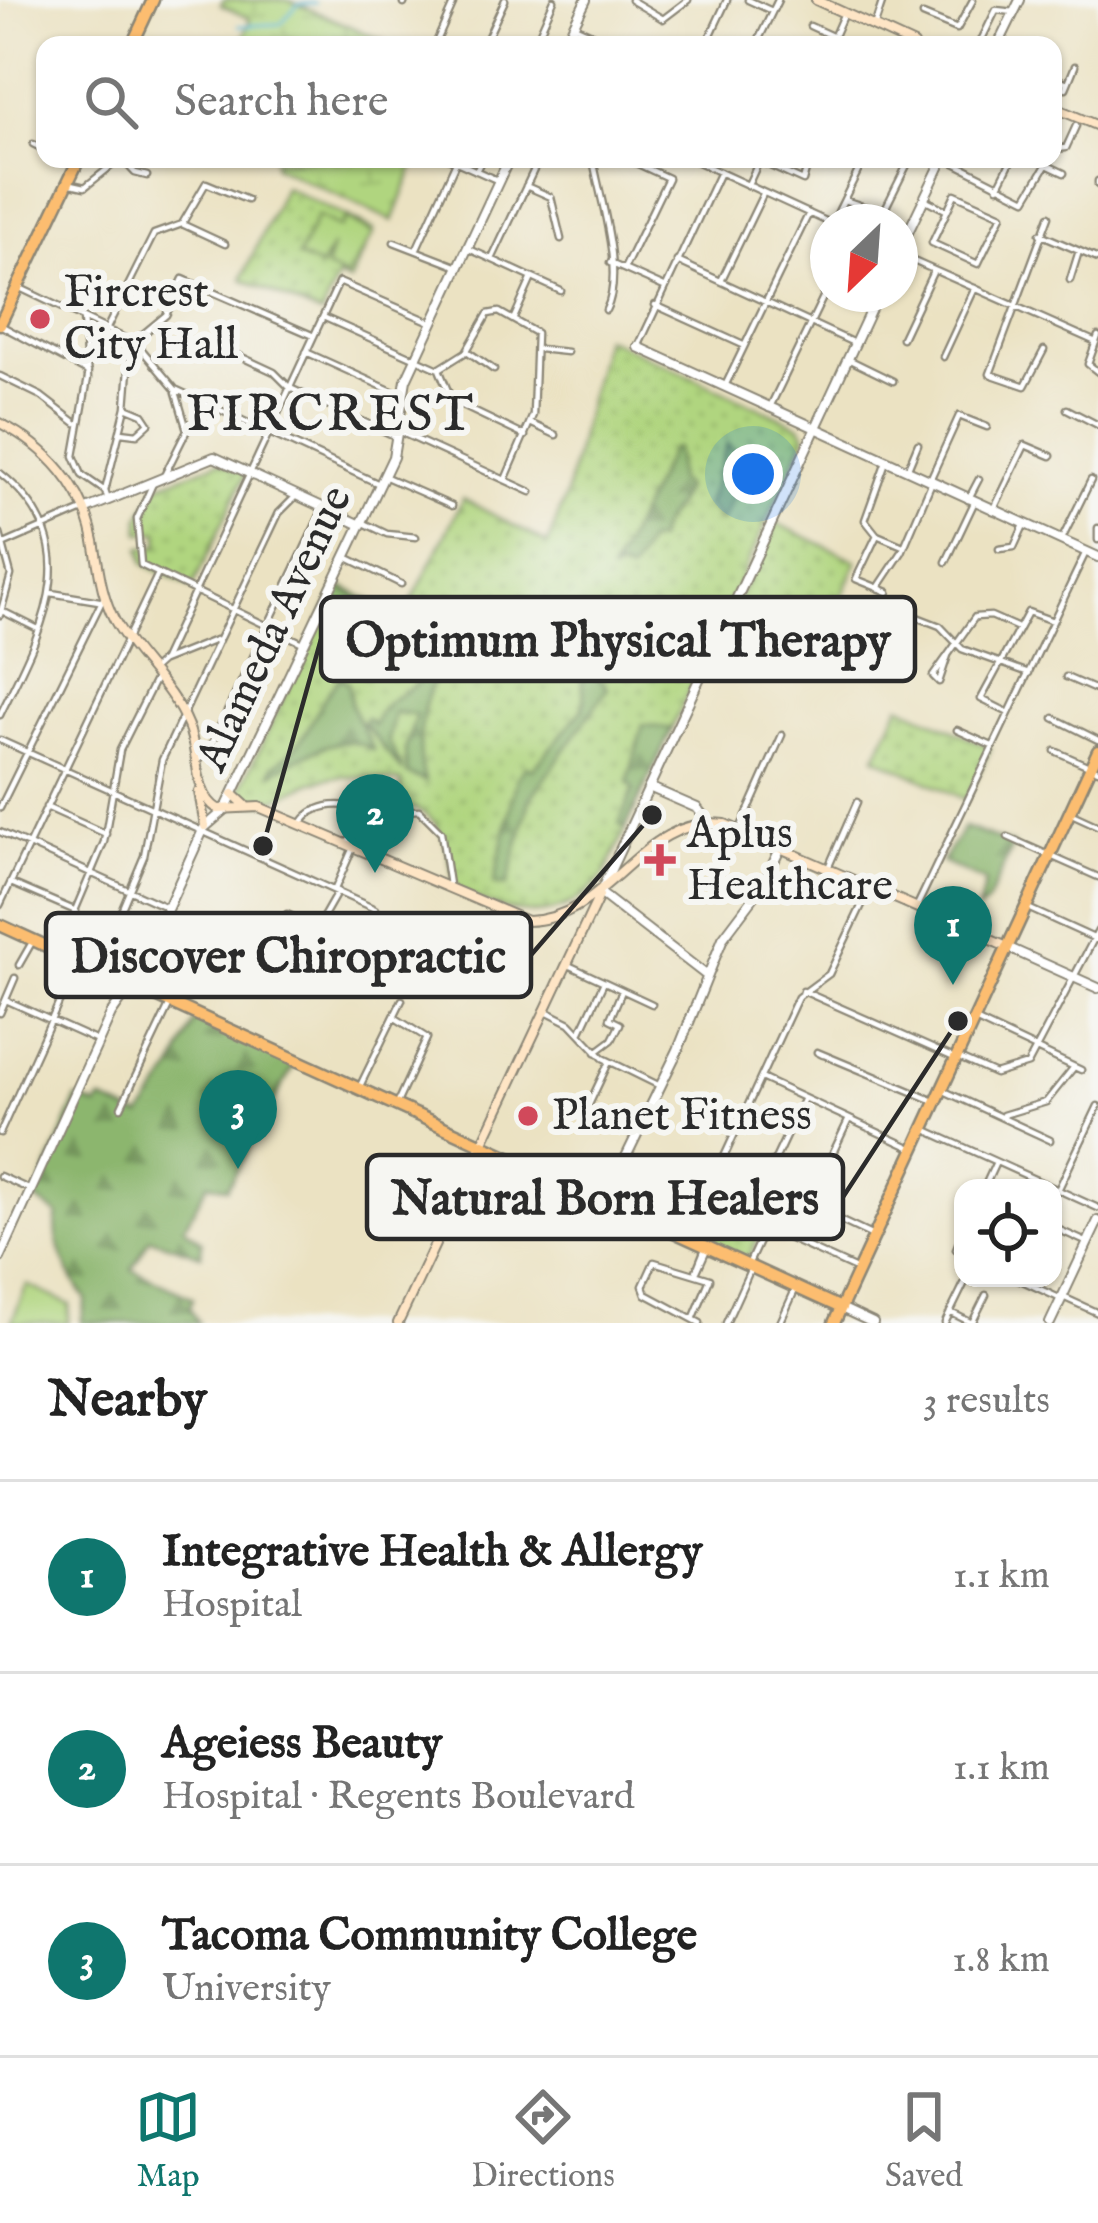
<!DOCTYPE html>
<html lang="en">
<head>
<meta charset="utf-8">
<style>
	body { margin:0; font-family:"IM FELL English",serif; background:#f6f6f6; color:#222 }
	.controls { position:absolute; right:36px; bottom:36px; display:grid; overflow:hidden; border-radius:24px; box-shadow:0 3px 9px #0004 }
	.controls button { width:108px; height:108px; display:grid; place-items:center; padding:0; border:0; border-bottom:3px solid #e0e0e0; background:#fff; color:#222; font:60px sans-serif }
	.compass { position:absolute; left:810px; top:204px; width:108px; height:108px; border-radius:50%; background:#fff; box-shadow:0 3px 9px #0004; rotate:205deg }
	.you { position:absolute; left:753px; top:474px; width:42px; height:42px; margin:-30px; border:9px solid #fff; border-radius:50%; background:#1a73e8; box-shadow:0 0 0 18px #1a73e833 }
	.badge { display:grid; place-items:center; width:78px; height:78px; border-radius:50%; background:#0f766e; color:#fff; font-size:39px; font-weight:700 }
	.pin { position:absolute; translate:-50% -99px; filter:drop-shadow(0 3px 6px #0008) }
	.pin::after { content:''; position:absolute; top:63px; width:42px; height:36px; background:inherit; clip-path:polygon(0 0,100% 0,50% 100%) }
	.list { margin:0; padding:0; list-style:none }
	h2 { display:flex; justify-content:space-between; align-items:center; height:156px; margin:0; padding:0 48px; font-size:51px }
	h2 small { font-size:39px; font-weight:400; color:#767676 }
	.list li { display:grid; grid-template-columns:78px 1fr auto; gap:36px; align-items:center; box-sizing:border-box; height:192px; padding:0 48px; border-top:3px solid #e0e0e0 }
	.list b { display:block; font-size:45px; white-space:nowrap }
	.list p { margin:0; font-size:39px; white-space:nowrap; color:#767676 }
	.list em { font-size:39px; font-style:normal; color:#767676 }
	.icon { flex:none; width:66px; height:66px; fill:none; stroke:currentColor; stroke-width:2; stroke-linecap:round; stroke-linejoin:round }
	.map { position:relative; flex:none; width:1098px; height:1323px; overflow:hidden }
	.search { position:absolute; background:#fff; box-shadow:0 3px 9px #0004; left:36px; right:36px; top:36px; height:132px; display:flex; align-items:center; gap:30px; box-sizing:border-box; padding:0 42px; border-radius:24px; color:#767676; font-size:45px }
	.sheet { height:732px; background:#fff }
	nav { display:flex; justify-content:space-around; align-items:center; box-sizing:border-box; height:168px; border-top:3px solid #e0e0e0; background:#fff; font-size:33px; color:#767676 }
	nav a { display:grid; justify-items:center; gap:6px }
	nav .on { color:#0f766e }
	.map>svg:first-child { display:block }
</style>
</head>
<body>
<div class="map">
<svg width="1098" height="1323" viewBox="0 0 1098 1323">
	<defs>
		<pattern id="grass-dots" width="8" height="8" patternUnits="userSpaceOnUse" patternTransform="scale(3)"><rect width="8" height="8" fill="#b0d57f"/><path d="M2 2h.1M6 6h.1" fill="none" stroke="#98b76e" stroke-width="1.8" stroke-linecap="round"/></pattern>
		<pattern id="forest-firs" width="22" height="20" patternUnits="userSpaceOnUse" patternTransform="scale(3)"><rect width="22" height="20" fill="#8cb66e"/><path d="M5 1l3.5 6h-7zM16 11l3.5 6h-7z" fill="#73945b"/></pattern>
		<pattern id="wetland-marsh" width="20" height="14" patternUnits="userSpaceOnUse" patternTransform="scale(3)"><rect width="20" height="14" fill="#b0d57f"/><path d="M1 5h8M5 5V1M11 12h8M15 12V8" fill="none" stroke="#98b76e"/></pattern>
	</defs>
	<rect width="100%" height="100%" fill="#f6f6f2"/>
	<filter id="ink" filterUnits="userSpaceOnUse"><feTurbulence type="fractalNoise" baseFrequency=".00833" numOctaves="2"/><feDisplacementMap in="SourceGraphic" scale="24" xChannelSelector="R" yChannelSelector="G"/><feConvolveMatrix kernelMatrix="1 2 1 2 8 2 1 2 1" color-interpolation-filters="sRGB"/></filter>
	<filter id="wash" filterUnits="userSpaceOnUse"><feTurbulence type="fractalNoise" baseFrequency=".004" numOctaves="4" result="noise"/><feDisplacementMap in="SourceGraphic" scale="48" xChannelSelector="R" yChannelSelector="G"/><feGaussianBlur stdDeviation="2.7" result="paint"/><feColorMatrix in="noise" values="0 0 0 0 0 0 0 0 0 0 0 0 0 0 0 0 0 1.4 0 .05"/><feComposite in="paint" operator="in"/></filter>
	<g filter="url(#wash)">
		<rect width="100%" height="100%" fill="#ebe2c2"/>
		<!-- grass -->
		<path fill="url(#grass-dots)" stroke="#6e8055" stroke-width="3" d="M284,187l90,43 -24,52 -12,-5 -17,38 -79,-36z
			M604,337l196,89 6,10 -202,440c-44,53 -94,41 -149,13 -7,-40 -10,-80 -57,-84l4,-23c-25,-2 -52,-8 -77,-3 -35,6 -54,36 -89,19l102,-214 66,33 59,-118 85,45 18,-49z
			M219,462l27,11 -54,115 -48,-24 -3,-16 18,-2v-14l-19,1v-15l18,-33z
			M774,522l83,39 -38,90 -86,-41z
			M900,705l91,43 -25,52 -90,-43z
			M734,1195l37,17 -23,47 -36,-16z"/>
		<!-- forest -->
		<path fill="url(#forest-firs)" stroke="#5c704c" stroke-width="3" d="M727,444l14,12 -3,30 -17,36 -14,-17z
			M676,448l1,32 7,8c-6,23 -26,32 -27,53l-10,1 -17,31 -12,-5 -8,6 61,-125z
			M339,588l53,27 16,16 -10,20c-36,16 -28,-11 -39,-34l-16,7 -20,-4z
			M473,625l-20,33 -7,-6 -7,7 3,6c-20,30 -28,80 -17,116l-18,-7 -2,-23 11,-36 -21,-3 -7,28 15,32 -40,-49 3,-5 8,7c9,-25 23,-27 42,-41 8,-6 31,-38 37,-47l8,1 2,-11z
			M590,668l18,20 -78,111 -23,87 -13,-2 23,-106 9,-12 7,3 48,-58 4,-12 -3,-18z
			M340,677l8,6 3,22 23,46c-32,-23 -71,5 -102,22l1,-7c42,-28 36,-55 67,-89z
			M643,725l29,4 -47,99 -6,-4 15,-35 -6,-7z
			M964,827l49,18 -26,58 -9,8 7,-29 -43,-20z
			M195,1020l99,45 -67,123 -19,-5 -24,44 18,15 -1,13 -51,-17 -18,31 61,29 -4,9 10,16h-118l5,-24c-15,-20 -36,-59 -28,-84l-23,-16 42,-101 21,9 3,-7 40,17 33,-48z"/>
		<!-- wetland -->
		<path fill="url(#wetland-marsh)" stroke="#6e8055" stroke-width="3" d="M224,0h64l96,41 -2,4h-141l9,-26 -29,-14z
			M274,159h143l-24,62 -119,-55z"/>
		<!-- pitch -->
		<path fill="#b0d57f" stroke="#6e8055" stroke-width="3" d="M317,216l23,12 5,-9 29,15 -28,43 -20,-9 6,-22 -11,21 -23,-10z
			M27,1285l43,20 -2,18h-57z"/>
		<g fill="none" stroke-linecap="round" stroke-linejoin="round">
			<!-- stream -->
			<path stroke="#57b7d5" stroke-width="3" d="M239,26l41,-2 19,-20 16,-1"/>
		</g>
	</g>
	<g filter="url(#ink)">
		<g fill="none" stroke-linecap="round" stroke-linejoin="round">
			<defs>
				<path id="minor" d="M631,0l32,19 25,-19
					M748,0l24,11
					M404,4l1,-4
					M923,15l34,14 16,-29
					M574,26l42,19
					M810,26l22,10
					M874,27l9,-27
					M435,45l20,-45
					M484,45l21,-45
					M534,45l20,-45
					M706,45l21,-45
					M756,45l22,-45
					M830,45l14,-32
					M979,45l17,-35 18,2
					M1053,77l15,6
					M1066,88l9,-22
					M33,144l12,6
					M1055,149l11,-1 10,-22
					M63,159l13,6
					M122,159l13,14 12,3
					M450,159l49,22
					M593,159c7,40 32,115 13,151
					M691,159l137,63
					M947,159l79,40 24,-40
					M759,161l44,20 6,-22
					M1047,165l17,8
					M476,171l6,-12
					M67,183l18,4 35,-28
					M748,185l12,-26
					M1098,185v-4
					M526,186l25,11 10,42
					M998,187l14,-28
					M955,194l47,21 -24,49 -46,-21z
					M924,199l22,11
					M844,200l39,13 27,-54
					M833,222l31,-63
					M182,224l24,-41 41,17
					M1040,234l58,25
					M394,242l62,24
					M417,248l39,-86
					M467,248l94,43
					M900,255l196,87
					M492,259l47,-100
					M677,261l177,82
					M610,263l54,24
					M624,269l44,-91 -41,-19
					M1070,280l9,-29
					M721,281l42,-87
					M18,287l119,57 38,45 202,94
					M655,305l88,40
					M323,317l116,52 13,32 73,35
					M514,318l17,-38
					M83,319l5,59 -14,78 8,19 23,16 3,9
					M0,325l88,47
					M107,328l47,-94 28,-10 43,20
					M1098,336l-10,28 10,8
					M902,338l31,-66
					M216,345l58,27 16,16 107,49
					M638,347l82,-175
					M539,349l28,3
					M1044,350l-19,36 -35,-12 59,-158
					M467,351l27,19
					M306,352l95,43
					M943,357l32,-69
					M850,360l43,21
					M439,369l27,-17 22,-38 11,-2 37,21 -3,82 -28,65
					M0,376l41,20 35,27
					M726,384l83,-171
					M769,409l59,-122
					M1067,409l31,16
					M530,423l26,12
					M121,432l16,2 12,-11 -6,-9 -17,-7
					M400,432l131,60
					M885,464l-20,56 12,15 26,11
					M908,468l10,-24
					M0,473c92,72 41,158 0,242
					M164,476l23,-46 -12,-41
					M384,476l68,30
					M154,481l-17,38 4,46 164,79
					M929,482l30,-66 28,11
					M105,491l21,-84 5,-63 35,-29 17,-36 131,57
					M968,500l11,-21
					M993,511l32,-66 26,11
					M362,522l25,12 29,3
					M1098,528v12
					M0,534l11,41 -11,40
					M877,535l-21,44 32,13
					M1061,541l30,-61
					M0,546l83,-36
					M999,549l15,-2 10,-22
					M346,557l55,27
					M946,562l28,-59
					M878,588l24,-36 29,-68
					M51,593l48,8
					M0,610l38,19
					M904,612l36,14 22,23 67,24
					M724,624l43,25
					M948,655l-9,27 -6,-6 42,-59 16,-1 25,11
					M160,662l55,-22
					M153,669l10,-9 176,-378 94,41
					M1066,677l32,14
					M1009,713l-28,-14 47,-87 25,9
					M1054,718l44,22
					M957,730l35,16
					M0,740l375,169
					M1055,751l43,19
					M198,760l9,-6 116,-245
					M46,807l60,27
					M0,808l103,-209
					M1074,815l24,11
					M302,822c15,-23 56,-21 73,-2
					M740,829l42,-94
					M0,832l168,76
					M1008,837l90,40
					M347,842l41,-30 31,-2 22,22 8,53
					M828,868l29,-66
					M11,883l65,28
					M335,889l17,-39
					M0,905l158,-331
					M917,906l168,-352
					M1030,909l68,31
					M287,914l54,24 -11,27 -54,-23z
					M318,926l20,-35
					M58,951l46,-109 16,-92 37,-74
					M566,964l86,40
					M19,965l12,-21
					M97,968l47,-112 18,-96 117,-247 16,-16
					M803,991l149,66
					M6,1000l91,41
					M544,1010l26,13 33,35 55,27
					M0,1013l15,-35
					M394,1017l33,21 -31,67
					M975,1020l106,50
					M581,1031l23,-49
					M596,1052l16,-12 8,-16 -10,-5 11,-26
					M823,1055l-6,-3 115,48
					M957,1057l38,17 33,-10 70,-133
					M761,1078l153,71
					M359,1088l43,-88
					M942,1090l108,50
					M121,1107l49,-103
					M584,1115l25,-53
					M1003,1115l43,-13 28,-35
					M924,1129l174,79
					M0,1133l77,-170
					M721,1164l152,72
					M0,1176l31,14
					M764,1183l40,-85
					M984,1188l12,-26
					M1058,1190l40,-84
					M808,1205l41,-86
					M1053,1227l35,16
					M766,1228l92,42
					M963,1232l-7,17 7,5
					M687,1237l111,-240 31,-23 40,-84
					M748,1265l33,-71
					M696,1271l8,-20
					M697,1271l10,-22
					M1016,1278l43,20
					M1063,1297l35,16
					M950,1312l22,11 14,-28
					M694,1317l16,-38 -56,-17 -11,24 3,8 54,29
					M726,1323l25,-55
					M780,1323l15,-33
					M945,1323l22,-45"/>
				<path id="tertiary" d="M564,45l22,-45
					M998,45l22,-45
					M900,249l43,-90
					M638,347l460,210
					M84,510l130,-53 147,68
					M649,787l48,21 11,14
					M1009,948l89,40
					M706,975l-106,-82 278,-599
					M605,1200l73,-150 45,-112 40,-53 18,-38
					M0,1258l111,-244 24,-34 69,-152 21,-18 168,-353 13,-77 103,-221
					M841,1308l32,15
					M1050,1323l48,-102"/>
				<path id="secondary" d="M816,0l98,45
					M1053,107l45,19
					M0,423c47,24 84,64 94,118 5,28 7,54 21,80 21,38 56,63 73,105 11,25 5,68 30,83l41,-2 268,114c83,-1 113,-108 198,-97l282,123
					M199,792l6,34
					M233,794l12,11
					M398,1323l201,-427"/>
				<path id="primary" d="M132,45l21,-45
					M0,324l79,-165
					M0,925l841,383
					M834,1323l264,-572"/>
			</defs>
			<!-- minor casing -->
			<use href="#minor" stroke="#8b8676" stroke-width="9"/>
			<!-- tertiary casing -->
			<use href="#tertiary" stroke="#8b8676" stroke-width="12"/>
			<!-- secondary casing -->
			<use href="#secondary" stroke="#8b8676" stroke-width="12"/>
			<!-- primary casing -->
			<use href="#primary" stroke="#8b8676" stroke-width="15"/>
			<!-- minor -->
			<use href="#minor" stroke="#fff" stroke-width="4.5"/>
			<!-- tertiary -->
			<use href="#tertiary" stroke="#fff" stroke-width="8"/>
			<!-- secondary -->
			<use href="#secondary" stroke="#fee5c5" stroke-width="8"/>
			<!-- primary -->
			<use href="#primary" stroke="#fcbd6f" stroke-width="10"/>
		</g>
	</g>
	<!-- markers -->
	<g fill="#d1495b" stroke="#f6f6f2" stroke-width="4.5">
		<circle cx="40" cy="319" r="12"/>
		<path d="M654 842h12v12h12v12h-12v12h-12v-12h-12v-12h12z"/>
		<circle cx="528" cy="1116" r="12"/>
	</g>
	<g text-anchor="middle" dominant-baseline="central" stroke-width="12" stroke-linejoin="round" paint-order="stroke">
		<!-- poi labels -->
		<g font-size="45" fill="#2b2b2b" stroke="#f6f6f2" text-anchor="start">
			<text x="64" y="293">Fircrest<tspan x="64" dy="52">City Hall</tspan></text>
			<text x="687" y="834">Aplus<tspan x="687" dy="52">Healthcare</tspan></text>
			<text x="552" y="1116">Planet Fitness</text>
		</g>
		<!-- street labels -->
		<g font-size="45" fill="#2b2b2b" stroke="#f6f6f2">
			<text transform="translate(275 629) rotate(-65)">Alameda Avenue</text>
		</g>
		<!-- quarter labels -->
		<g font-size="51" letter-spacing="3" fill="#2b2b2b" stroke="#f6f6f2">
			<text x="331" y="416">FIRCREST</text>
		</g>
	</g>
	<!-- callouts -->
	<path fill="none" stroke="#2b2b2b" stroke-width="4.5" d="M263 846L321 639M652 815L531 955M958 1021L843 1197"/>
	<g fill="#2b2b2b" stroke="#f6f6f2" stroke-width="4.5">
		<circle cx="263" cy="846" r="12"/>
		<circle cx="652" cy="815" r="12"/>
		<circle cx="958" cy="1021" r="12"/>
	</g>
	<g fill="#f6f6f2" stroke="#2b2b2b" stroke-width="4.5">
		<rect x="321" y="597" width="594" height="84" rx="12"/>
		<rect x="46" y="913" width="485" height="84" rx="12"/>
		<rect x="367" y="1155" width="476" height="84" rx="12"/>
	</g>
	<g font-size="48" text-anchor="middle" font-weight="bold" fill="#2b2b2b">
		<text x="618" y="656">Optimum Physical Therapy</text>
		<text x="288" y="972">Discover Chiropractic</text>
		<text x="605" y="1214">Natural Born Healers</text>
	</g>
</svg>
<div class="controls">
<button><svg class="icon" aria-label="locate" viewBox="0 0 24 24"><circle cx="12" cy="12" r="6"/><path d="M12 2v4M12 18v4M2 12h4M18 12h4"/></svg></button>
</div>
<svg class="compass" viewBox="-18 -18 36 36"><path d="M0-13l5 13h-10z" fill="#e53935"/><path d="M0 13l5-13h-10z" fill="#767676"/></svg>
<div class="you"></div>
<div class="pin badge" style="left:953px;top:985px">1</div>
<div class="pin badge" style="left:375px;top:873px">2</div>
<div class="pin badge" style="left:238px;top:1169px">3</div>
<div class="search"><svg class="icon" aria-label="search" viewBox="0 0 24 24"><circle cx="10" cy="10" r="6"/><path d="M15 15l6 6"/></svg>Search here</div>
</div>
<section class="sheet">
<h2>Nearby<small>3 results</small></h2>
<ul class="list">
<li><span class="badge">1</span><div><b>Integrative Health &amp; Allergy</b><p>Hospital</p></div><em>1.1 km</em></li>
<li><span class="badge">2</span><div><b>Ageiess Beauty</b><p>Hospital · Regents Boulevard</p></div><em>1.1 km</em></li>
<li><span class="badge">3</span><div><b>Tacoma Community College</b><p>University</p></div><em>1.8 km</em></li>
</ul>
</section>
<nav>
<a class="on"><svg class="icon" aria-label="map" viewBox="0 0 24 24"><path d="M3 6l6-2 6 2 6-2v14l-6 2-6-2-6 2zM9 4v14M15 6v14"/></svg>Map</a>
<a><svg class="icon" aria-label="directions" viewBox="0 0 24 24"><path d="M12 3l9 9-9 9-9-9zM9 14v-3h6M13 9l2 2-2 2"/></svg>Directions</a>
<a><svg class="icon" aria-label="saved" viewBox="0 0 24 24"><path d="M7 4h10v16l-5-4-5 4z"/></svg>Saved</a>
</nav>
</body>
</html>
